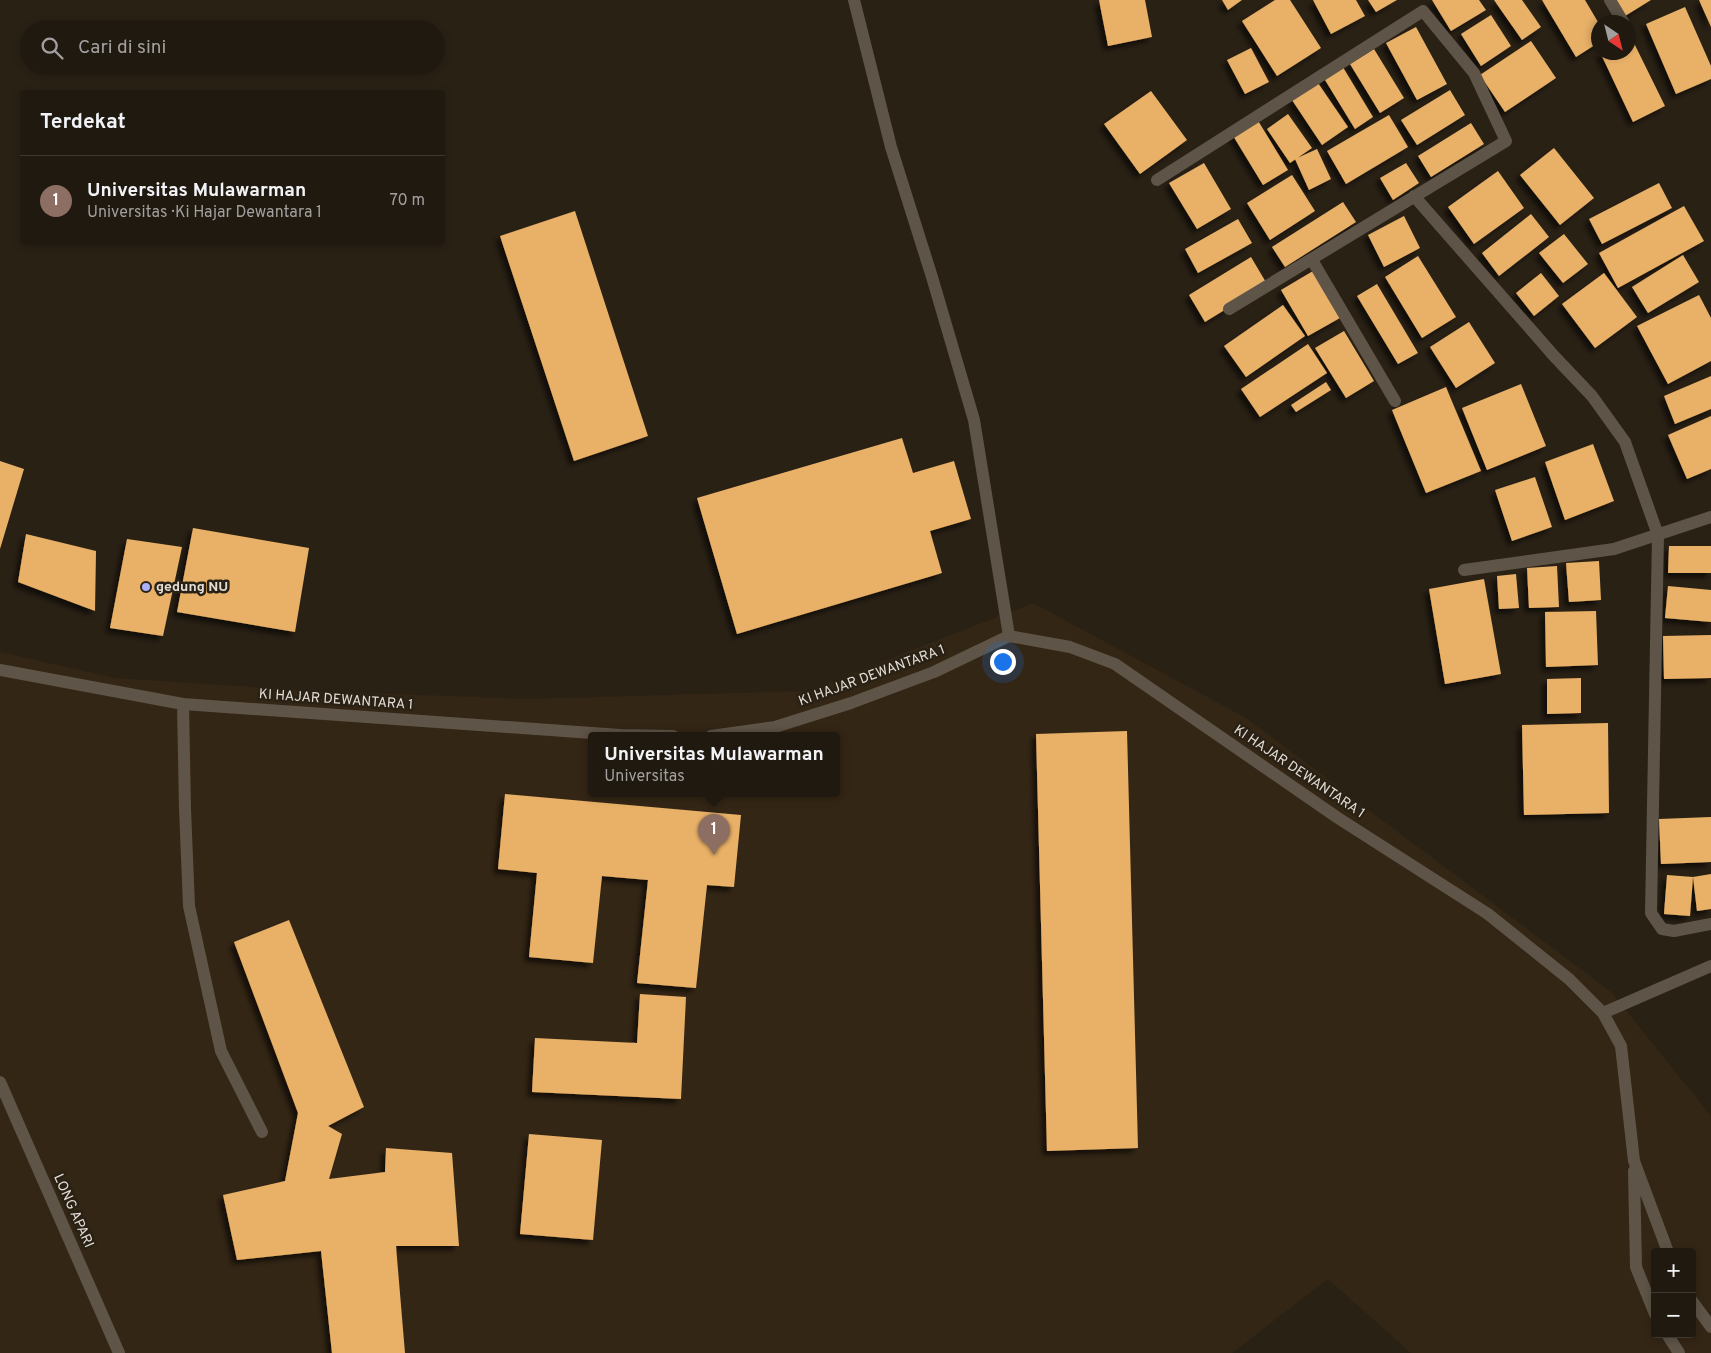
<!DOCTYPE html>
<html lang="id">
<head>
<meta charset="utf-8">
<style>
	body { margin:0; font-family:Overpass,sans-serif; background:#282219; color:#f1f3f6 }
	.controls { position:absolute; right:15px; bottom:15px; display:grid; overflow:hidden; border-radius:5px; box-shadow:0 2px 8px #0003 }
	.controls button { width:45px; height:45px; display:grid; place-items:center; padding:0; border:0; border-bottom:1px solid #3d3830; background:#201910; color:#f1f3f6; font:25px sans-serif }
	.compass { position:absolute; left:1591px; top:15px; width:45px; height:45px; border-radius:50%; background:#201910; box-shadow:0 2px 8px #0003; rotate:145deg }
	.you { position:absolute; left:1002px; top:661px; width:18px; height:18px; margin:-12px; border:4px solid #fff; border-radius:50%; background:#1a73e8; box-shadow:0 0 0 8px #1a73e833 }
	.badge { display:grid; place-items:center; width:32px; height:32px; border-radius:50%; background:#8c9099; color:#fff; font-size:16px; font-weight:700 }
	.pin { position:absolute; translate:-50% -41px; filter:drop-shadow(0 1px 2px #0008) }
	.pin::after { content:''; position:absolute; top:26px; width:18px; height:15px; background:inherit; clip-path:polygon(0 0,100% 0,50% 100%) }
	.popup { position:absolute; left:588px; top:732px; width:252px; height:65px; box-sizing:border-box; display:grid; place-content:center; border-radius:5px; background:#201910; filter:drop-shadow(0 1px 4px #0005); font-size:16px; white-space:nowrap; color:#a2a09f }
	.popup b { font-size:19px; color:#f1f3f6 }
	.popup::after { content:''; position:absolute; left:50%; top:100%; margin-left:-10px; border:10px solid transparent; border-top-color:#201910 }
	.list { margin:0; padding:0; list-style:none }
	h2 { display:flex; justify-content:space-between; align-items:center; height:65px; margin:0; padding:0 20px; font-size:21px }
	h2 small { font-size:16px; font-weight:400; color:#a2a09f }
	.list li { display:grid; grid-template-columns:32px 1fr auto; gap:15px; align-items:center; box-sizing:border-box; height:90px; padding:0 20px; border-top:1px solid #3d3830 }
	.list b { display:block; font-size:19px; white-space:nowrap }
	.list p { margin:0; font-size:16px; white-space:nowrap; color:#a2a09f }
	.list em { font-size:16px; font-style:normal; color:#a2a09f }
	.icon { flex:none; width:28px; height:28px; fill:none; stroke:currentColor; stroke-width:2; stroke-linecap:round; stroke-linejoin:round }
	.map { position:relative; flex:none; width:1711px; height:1353px; overflow:hidden }
	.search { position:absolute; background:#201910; box-shadow:0 2px 8px #0003; left:20px; top:20px; width:425px; height:55px; display:flex; align-items:center; gap:12px; box-sizing:border-box; padding:0 18px; border-radius:28px; color:#a2a09f; font-size:19px }
	.panel { position:absolute; background:#201910; box-shadow:0 2px 8px #0003; left:20px; top:90px; width:425px; height:155px; border-radius:5px }
	.map>svg:first-child { display:block }
</style>
</head>
<body>
<div class="map">
<svg width="1711" height="1353" viewBox="0 0 1711 1353">
	<defs>
		<filter id="shadow"><feDropShadow dx="-4.5" dy="4.5" stdDeviation="2.5" flood-color="#0009"/></filter>
	</defs>
	<rect width="100%" height="100%" fill="#2a2115"/>
	<!-- built -->
	<path fill="#342615" fill-rule="evenodd" d="M1033,603l213,115 365,274 100,124v237h-300l-83,-74 -96,74h-1232v-701l115,26 198,13 214,8 281,-8zM592,736h244v58h-244zM1655,1252h37v82h-37z"/>
	<!-- building -->
	<path fill="#e9b167" filter="url(#shadow)" d="M1099,0h46l7,37 -44,9z
		M1222,0h20l-14,10z
		M1275,0h15l31,48 -44,28 -35,-55z
		M1313,0h43l9,16 -34,18z
		M1368,0h29l-21,12z
		M1432,0h47l7,10 -35,21z
		M1494,0h28l19,27 -19,13z
		M1542,0h43l13,22v21l-22,14z
		M1615,0h36l-26,16z
		M1699,0h12v27z
		M1685,7l26,59v13l-35,15 -30,-70z
		M1491,15l20,31 -30,20 -20,-32z
		M1416,27l31,57 -30,16 -31,-57z
		M1631,37l34,69 -32,16 -33,-70h28v-13z
		M1531,41l25,37 -51,34 -25,-37z
		M1251,48l18,34 -24,12 -18,-34z
		M1374,49l30,49 -24,15 -30,-49z
		M1341,64l32,53 -18,12 -33,-54z
		M1318,83l30,44 -26,18 -30,-45z
		M1450,90l15,25 -48,30 -16,-25z
		M1151,91l36,49 -47,34 -36,-50z
		M1288,114l24,34 -22,15 -23,-34z
		M1389,115l19,32 -62,37 -19,-33z
		M1257,119l31,51 -25,15 -31,-51z
		M1471,123l13,21 -53,33 -13,-21z
		M1554,148l40,50 -34,27 -40,-50z
		M1317,149l14,30 -22,11 -14,-31z
		M1204,163l27,46 -34,20 -28,-46z
		M1406,163l13,20 -26,17 -13,-22z
		M1498,171l26,37 -50,36 -26,-37z
		M1292,175l23,36 -45,29 -23,-37z
		M1659,183l13,25 -70,36 -13,-25z
		M1343,202l13,20 -71,45 -13,-20z
		M1684,206l20,35 -86,47 -19,-35z
		M575,211l73,225 -74,25 -74,-225z
		M1531,214l18,23 -50,39 -17,-23z
		M1404,216l16,32 -36,19 -16,-32z
		M1238,219l14,24 -54,30 -13,-24z
		M1564,234l24,30 -25,19 -24,-30z
		M1683,255l16,27 -51,31 -16,-26z
		M1418,256l38,61 -34,21 -37,-61z
		M1251,257l16,27 -62,38 -16,-27z
		M1313,271l27,47 -32,18 -27,-46z
		M1541,273l18,23 -25,20 -18,-23z
		M1604,273l33,44 -42,31 -33,-44z
		M1377,284l41,69 -20,11 -41,-68z
		M1699,295l12,23v43l-43,23 -31,-58z
		M1283,305l22,31 -59,41 -22,-31z
		M1469,322l26,41 -39,25 -26,-41z
		M1344,331l30,50 -28,17 -31,-50z
		M1308,344l19,29 -67,44 -19,-28z
		M1711,376v33l-36,15 -11,-28z
		M1326,382l5,8 -35,22 -5,-7z
		M1521,384l25,62 -59,24 -25,-62z
		M1446,387l35,84 -55,22 -34,-83z
		M1711,416v53l-24,10 -19,-44z
		M902,438l11,35 41,-12 17,58 -41,12 12,42 -205,61 -40,-136z
		M1593,444l21,57 -49,19 -20,-58z
		M0,461l24,8 -24,80z
		M1535,477l17,50 -40,14 -17,-51z
		M193,528l116,20 -14,84 -118,-20z
		M26,534l70,17 -1,60 -77,-29z
		M127,539l55,8 -19,89 -53,-8z
		M1669,546h42v27h-43z
		M1599,561l2,39 -32,2 -3,-39z
		M1557,566l2,41 -30,1 -2,-40z
		M1516,574l3,34 -20,1 -2,-33z
		M1484,579l17,95 -56,10 -16,-95z
		M1668,586l43,4v32l-46,-4z
		M1596,611l2,54 -52,2 -1,-55z
		M1711,635v43l-47,1 -1,-43z
		M1581,678v35l-34,1v-35z
		M1608,723l1,90 -85,2 -2,-90z
		M1127,731l11,417 -91,3 -11,-417z
		M505,794l236,21 -7,72 -27,-2 -11,103 -59,-5 11,-103 -46,-4 -9,87 -64,-6 8,-84 -39,-4z
		M1711,817v45l-50,2 -2,-45z
		M1711,874v35l-14,2 -4,-34z
		M1667,875l26,2 -3,39 -26,-2z
		M289,920l75,187 -36,19 14,8 -13,45 56,-7 1,-24 66,5 7,93h-63l9,107h-73l-11,-102 -84,9 -14,-65 62,-14 13,-68 -64,-171z
		M640,994l46,3 -5,102 -149,-7 3,-54 102,5z
		M529,1134l73,6 -9,100 -73,-6z"/>
	<g fill="none" stroke-linecap="round" stroke-linejoin="round">
		<!-- minor -->
		<path stroke="#5e5447" stroke-width="12" d="M854,0l37,147 41,130 42,143 35,216
			M1610,0l13,22
			M1157,180l266,-169 51,62 32,68 -277,168
			M1414,196l140,160 38,40 33,46 33,93 -7,378 11,16 12,2 37,-7
			M1312,260l83,141
			M1464,570l150,-21 97,-32
			M0,670l183,34 437,31 53,1
			M183,704l2,105 4,97 32,145 41,81
			M711,736l64,-9 76,-24 83,-31 75,-36 61,11 45,17 223,154 150,96 81,65 34,34 18,33 13,115 34,91
			M1603,1013l108,-47
			M0,1082l119,271
			M1634,1171l2,96 19,47
			M1692,1301l19,26
			M1667,1334l12,19"/>
	</g>
	<!-- markers -->
	<circle fill="#adaffb" stroke="#2a2115" stroke-width="2" cx="146" cy="587" r="5"/>
	<g text-anchor="middle" dominant-baseline="central" stroke-width="5" stroke-linejoin="round" paint-order="stroke">
		<!-- poi labels -->
		<g font-size="14" font-weight="bold" fill="#e3ddd5" stroke="#2a2115" text-anchor="start">
			<text x="156" y="587">gedung NU</text>
		</g>
		<!-- street labels -->
		<g font-size="14" fill="#e3ddd5" stroke="#2a2115">
			<text transform="translate(872 676) rotate(-20)">KI HAJAR DEWANTARA 1</text>
			<text transform="translate(336 700) rotate(4)">KI HAJAR DEWANTARA 1</text>
			<text transform="translate(1299 772) rotate(34)">KI HAJAR DEWANTARA 1</text>
			<text transform="translate(73 1211) rotate(66)">LONG APARI</text>
		</g>
	</g>
</svg>
<div class="controls">
<button>+</button>
<button>−</button>
</div>
<svg class="compass" viewBox="-18 -18 36 36"><path d="M0-13l5 13h-10z" fill="#e53935"/><path d="M0 13l5-13h-10z" fill="#a2a09f"/></svg>
<div class="you"></div>
<div class="pin badge" style="left:714px;top:855px;background:#8d6e63">1</div>
<div class="popup"><b>Universitas Mulawarman</b>Universitas</div>
<div class="search"><svg class="icon" aria-label="search" viewBox="0 0 24 24"><circle cx="10" cy="10" r="6"/><path d="M15 15l6 6"/></svg>Cari di sini</div>
<section class="panel">
<h2>Terdekat<small></small></h2>
<ul class="list">
<li><span class="badge" style="background:#8d6e63">1</span><div><b>Universitas Mulawarman</b><p>Universitas · Ki Hajar Dewantara 1</p></div><em>70 m</em></li>
</ul>
</section>
</div>
</body>
</html>
